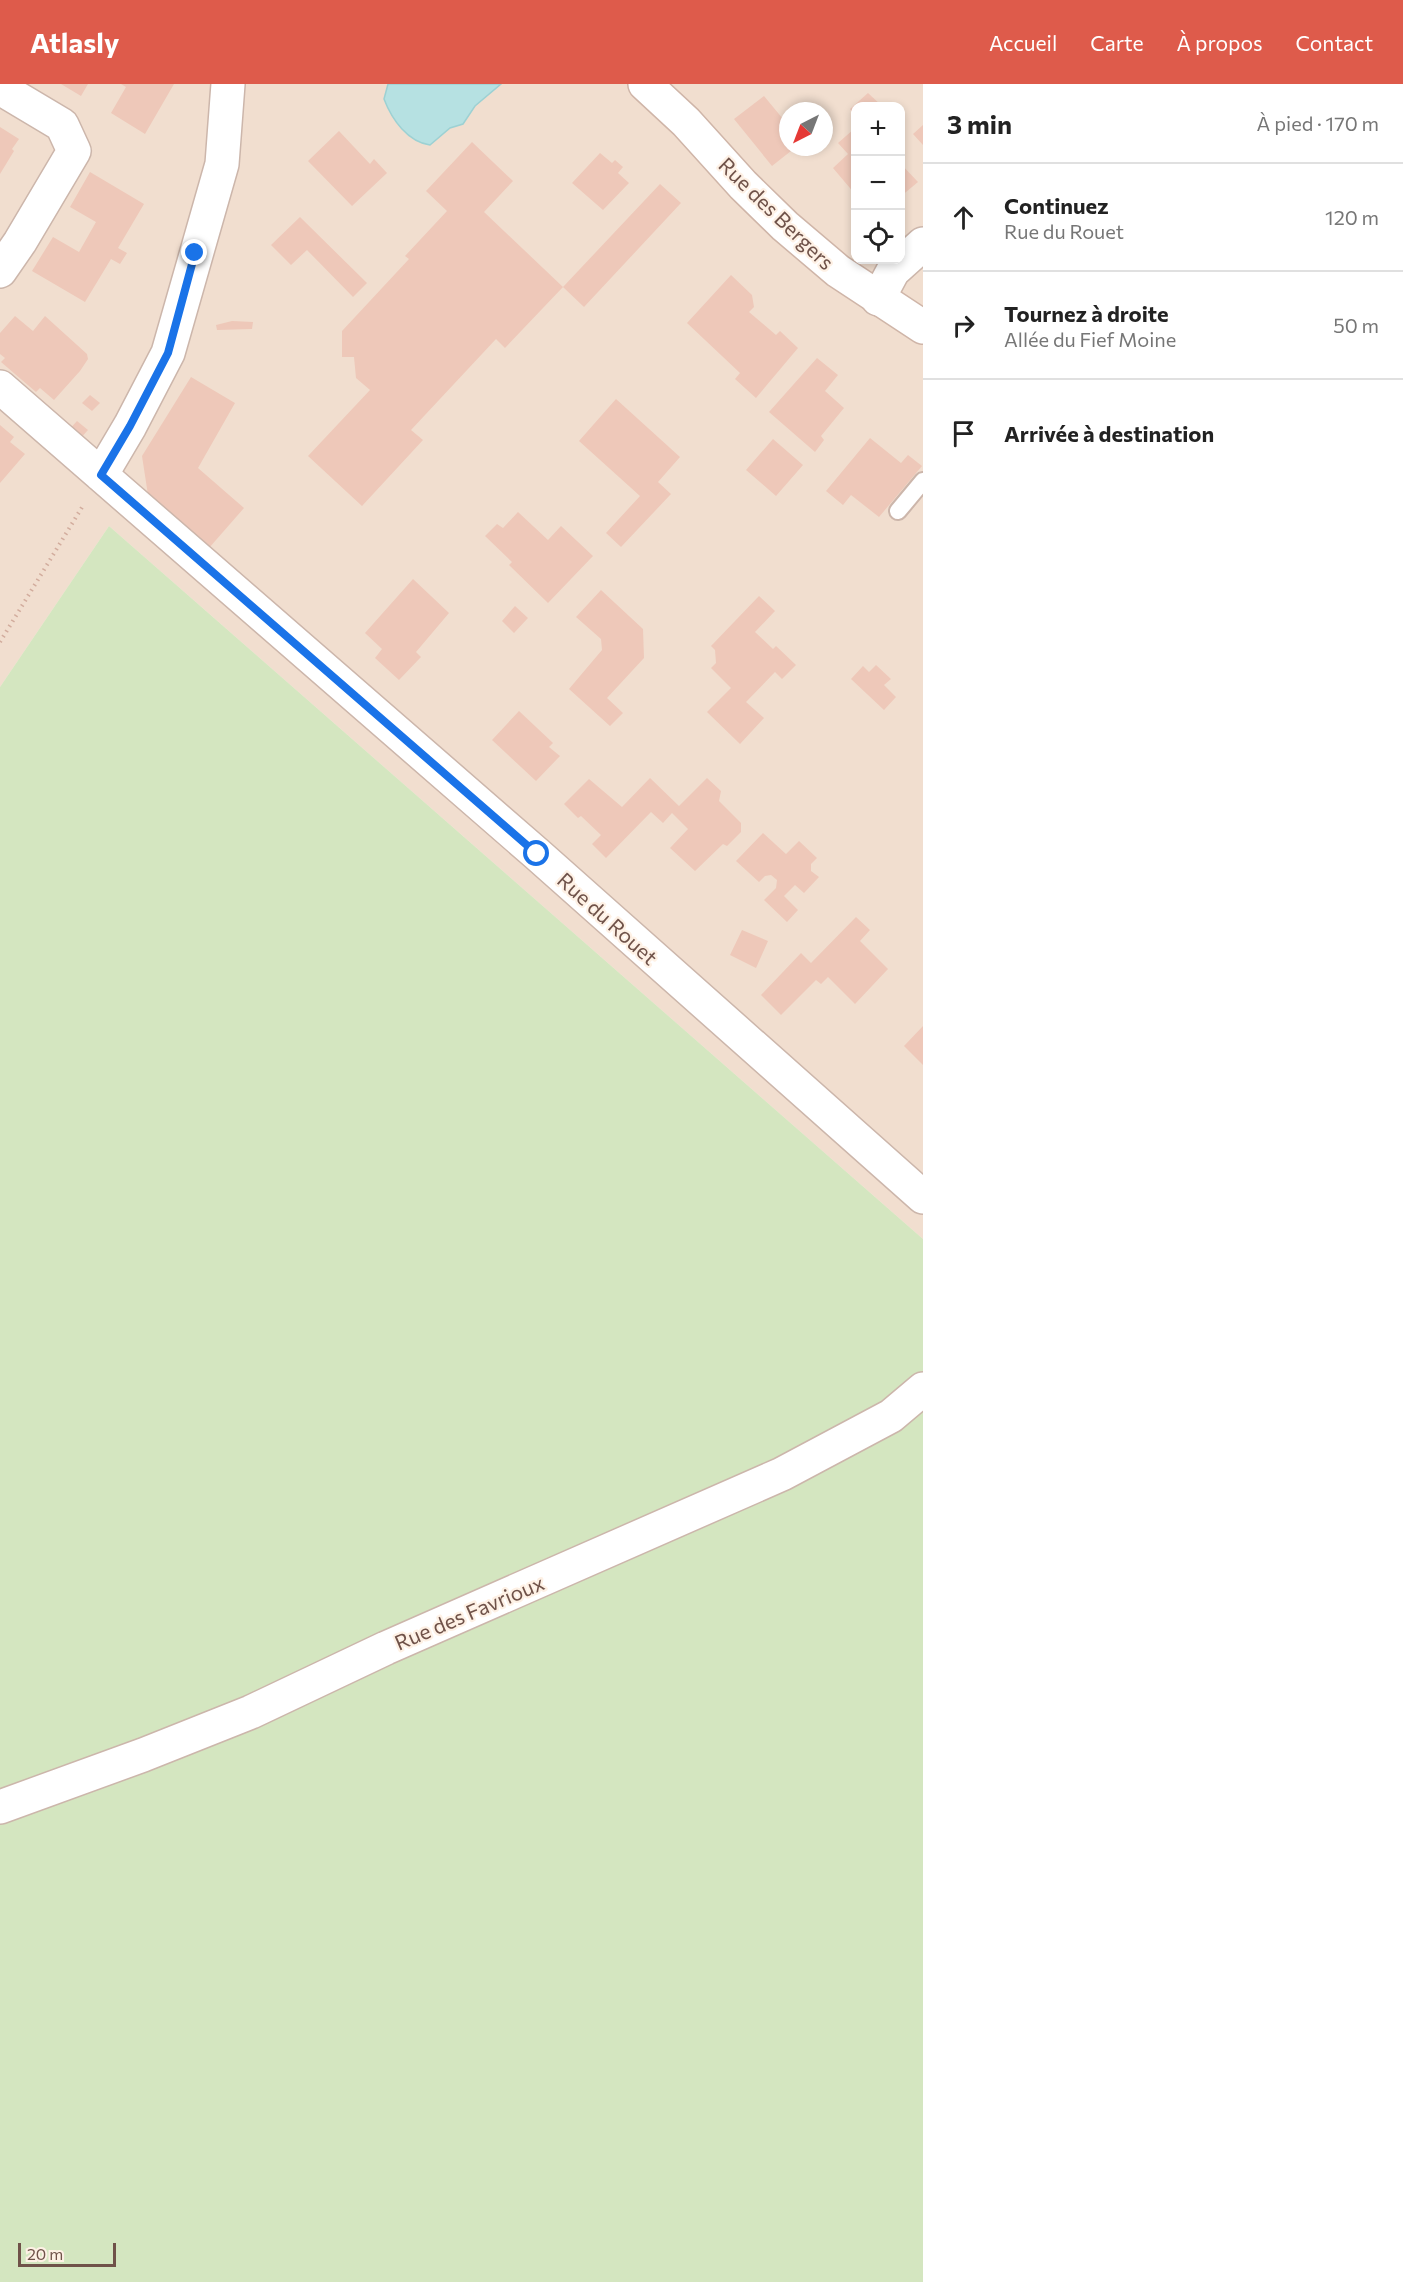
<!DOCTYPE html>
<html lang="fr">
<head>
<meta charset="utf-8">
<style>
	body { margin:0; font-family:Commissioner,sans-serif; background:#f2f2f2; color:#222 }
	.controls { position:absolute; right:18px; top:18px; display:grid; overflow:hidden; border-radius:12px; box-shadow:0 3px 9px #0003 }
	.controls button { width:54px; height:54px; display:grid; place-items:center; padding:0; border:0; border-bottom:2px solid #e0e0e0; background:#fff; color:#222; font:30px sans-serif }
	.compass { position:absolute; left:779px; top:18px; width:54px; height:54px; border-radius:50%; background:#fff; box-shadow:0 3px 9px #0003; rotate:222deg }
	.scale { position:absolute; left:18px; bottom:15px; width:98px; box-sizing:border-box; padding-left:6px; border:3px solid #6f5249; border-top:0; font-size:16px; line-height:21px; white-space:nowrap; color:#6f5249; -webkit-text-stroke:4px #fef1e5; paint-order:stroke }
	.stop { position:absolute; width:18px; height:18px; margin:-14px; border:4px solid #1a73e8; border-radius:50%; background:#fff }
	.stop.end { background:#1a73e8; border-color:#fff; box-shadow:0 2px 6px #0008 }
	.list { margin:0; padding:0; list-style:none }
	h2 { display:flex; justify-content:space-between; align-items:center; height:78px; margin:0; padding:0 24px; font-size:26px }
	h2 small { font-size:20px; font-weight:400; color:#767676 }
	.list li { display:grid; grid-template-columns:39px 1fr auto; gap:18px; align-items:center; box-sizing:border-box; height:108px; padding:0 24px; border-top:2px solid #e0e0e0 }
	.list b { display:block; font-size:22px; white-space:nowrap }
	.list p { margin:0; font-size:20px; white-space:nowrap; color:#767676 }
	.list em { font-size:20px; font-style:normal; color:#767676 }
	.icon { flex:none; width:33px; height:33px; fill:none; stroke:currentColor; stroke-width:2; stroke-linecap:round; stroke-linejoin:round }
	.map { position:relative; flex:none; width:923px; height:2198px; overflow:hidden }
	header { display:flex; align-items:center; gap:36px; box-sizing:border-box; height:84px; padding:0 30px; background:#de5b4b; color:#fff }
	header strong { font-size:28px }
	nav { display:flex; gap:33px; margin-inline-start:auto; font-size:21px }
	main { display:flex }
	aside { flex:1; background:#fff }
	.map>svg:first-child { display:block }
</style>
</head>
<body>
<header>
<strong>Atlasly</strong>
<nav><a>Accueil</a><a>Carte</a><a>À propos</a><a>Contact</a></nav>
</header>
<main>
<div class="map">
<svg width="923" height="2198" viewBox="0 0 923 2198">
	<rect width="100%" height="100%" fill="#faede0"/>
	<!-- residential -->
	<path fill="#f1decf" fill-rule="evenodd" d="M0,0h923v1155l-814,-713 -109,161zM856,22h44v154h-44zM788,27h36v36h-36z"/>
	<!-- green -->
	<path fill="#d4e6c0" d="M109,442l814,713v1043h-923v-1595z"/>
	<!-- water -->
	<path fill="#b6e1e2" stroke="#9dd1d3" stroke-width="1.5" d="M388,0h113l-26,22 -12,18 -13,4 -20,17c-22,-3 -38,-25 -46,-46z"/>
	<!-- building -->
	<path fill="#eec8b9" d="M61,0h27l-7,12z
		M121,0h53l-29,50 -34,-21 15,-26z
		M868,9l13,12 -26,1v10l-5,-7z
		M764,12l24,29v22h8l-24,19 -38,-47z
		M923,41v20l-10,-11z
		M0,43l19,12 -7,10 2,2 -14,23z
		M854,45l1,3v62l-22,-26 15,-14 -10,-11z
		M339,47l31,33 4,-5 13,14 -35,33 -44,-45z
		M472,58l41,39 -29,31 79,75 -58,61 -9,-9 -85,91 12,10 -61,66 -54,-50 62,-66 -14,-12 -2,-21h-12v-26l67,-72 -4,-3 42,-45 -21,-20z
		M600,69l12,10 3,-3 8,7 -5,6 11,10 -26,27 -31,-27z
		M900,79l18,19 -18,15z
		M90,88l54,32 -26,44 9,5 -7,11 -9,-5 -26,43 -53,-31 21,-34 26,15 17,-30 -26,-15z
		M660,100l21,19 -97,104 -21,-20z
		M300,133l67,66 -14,14 -46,-47 -16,15 -20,-20z
		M731,191l21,20 2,12 -5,5 27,23 4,-4 18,17 -42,50 -21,-19 5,-6 -53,-50z
		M15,232l18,15 12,-15 42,38 1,5 -8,12 -26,29 -14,-12 -4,4 -35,-30 4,-4 -5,-4v-21z
		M232,237l21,1 -1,7 -35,1 -1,-5z
		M817,274l21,17 -13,16 19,17 -23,28 3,4 -9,12 -46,-40z
		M191,293l44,26 -37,65 46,40 -35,40 -61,-53 -6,-39z
		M90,311l10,8 -8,8 -10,-8z
		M616,315l64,58 -22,25 13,12 -50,53 -15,-14 34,-37 -61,-55z
		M77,337l11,9 -10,11 -11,-9z
		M0,341l14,12 -4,5 15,12 -25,29z
		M870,354l31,25 7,-8 14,11 -43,51 -28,-22 -8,10 -17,-14z
		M773,355l30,26 -27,31 -30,-26z
		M518,428l30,28 13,-14 32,30 -45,47 -39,-38 3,-3 -27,-26 12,-12 6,4z
		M413,495l36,34 -33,39 5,5 -22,23 -24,-22 7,-9 -17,-16z
		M601,506l42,39 1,29 -37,40 16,15 -13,13 -41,-37 33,-39 -1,-11 -25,-22z
		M759,512l16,15 -20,21 18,17 3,-3 20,19 -14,14 -7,-7 -29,30 18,16 -24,26 -33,-32 24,-24 -20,-20 5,-5 -1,-13 -4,-4z
		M515,522l13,12 -14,15 -12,-12z
		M876,581l15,14 -7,6 12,12 -12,13 -33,-31 12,-13 6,6z
		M519,627l34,32 -4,4 11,9 -24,25 -44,-41z
		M650,694l29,28 28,-28 14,13 -2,10 22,22v9l-14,14 -4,-2 -28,27 -25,-23 18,-19 -16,-16 -9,10 -12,-11 -45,46 -14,-14 9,-9 -20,-19 -3,2 -14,-14 25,-25 33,28z
		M763,749l23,21 13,-13 18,17 -6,6v7l8,6 -15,16 -9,-8 -11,11 14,14 -11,12 -23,-22 12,-12 1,-8 -6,-5 -6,1 -6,6 -23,-21z
		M856,833l14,13 -10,11 28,28 -33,35 -27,-27 -7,7 -5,-4 -35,35 -20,-20 40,-42 10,10z
		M742,846l26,11 -12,27 -26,-13z
		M923,942v39l-19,-19z"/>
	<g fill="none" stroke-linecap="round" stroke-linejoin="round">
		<defs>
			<path id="lane" d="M898,427l25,-30"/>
			<path id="street" d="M0,4l62,37 12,26 -54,91 -20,29
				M878,215l15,-28 30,-27
				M0,303l537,467 386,343
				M101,391l29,-49 38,-73 54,-189 6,-80
				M0,1723l143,-52 108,-43 135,-64 396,-174 109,-58 32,-27"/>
			<path id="secondary" d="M645,0l41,38 57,63 42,41 53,45 85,56"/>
		</defs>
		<!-- lane casing -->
		<use href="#lane" stroke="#ccb6ab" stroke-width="20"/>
		<!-- street casing -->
		<use href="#street" stroke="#ccb6ab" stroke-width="36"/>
		<!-- secondary casing -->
		<use href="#secondary" stroke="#cfb5a8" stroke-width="36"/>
		<!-- path -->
		<path stroke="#d2ac9d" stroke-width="4" stroke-dasharray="1.5 4.5" stroke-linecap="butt" d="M0,558l84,-138"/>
		<!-- lane -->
		<use href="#lane" stroke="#fff" stroke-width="16"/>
		<!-- street -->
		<use href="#street" stroke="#fff" stroke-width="33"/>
		<!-- secondary -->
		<use href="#secondary" stroke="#fff" stroke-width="33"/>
	</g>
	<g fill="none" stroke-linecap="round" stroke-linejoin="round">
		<!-- route -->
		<path stroke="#1a73e8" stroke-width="8" d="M195,169l-27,100 -38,73 -29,49 436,379"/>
	</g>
	<g text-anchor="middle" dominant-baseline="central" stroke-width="4.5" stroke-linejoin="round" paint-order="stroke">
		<!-- street labels -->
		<g font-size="21" fill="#6f5249" stroke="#fef1e5">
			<text transform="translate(777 129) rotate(44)">Rue des Bergers</text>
			<text transform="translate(608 834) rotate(42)">Rue du Rouet</text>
			<text transform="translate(469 1528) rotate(-23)">Rue des Favrioux</text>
		</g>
	</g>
</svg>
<div class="controls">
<button>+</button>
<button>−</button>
<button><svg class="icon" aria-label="locate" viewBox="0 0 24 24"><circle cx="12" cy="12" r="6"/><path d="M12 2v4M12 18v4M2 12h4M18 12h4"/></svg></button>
</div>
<svg class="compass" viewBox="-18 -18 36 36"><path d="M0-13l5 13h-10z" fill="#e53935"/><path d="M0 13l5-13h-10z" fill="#767676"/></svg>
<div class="scale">20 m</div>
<div class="stop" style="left:537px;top:770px"></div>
<div class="stop end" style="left:195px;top:169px"></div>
</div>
<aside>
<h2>3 min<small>À pied · 170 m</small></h2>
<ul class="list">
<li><svg class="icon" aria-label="ahead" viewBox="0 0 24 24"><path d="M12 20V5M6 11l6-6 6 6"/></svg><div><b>Continuez</b><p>Rue du Rouet</p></div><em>120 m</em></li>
<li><svg class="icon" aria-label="right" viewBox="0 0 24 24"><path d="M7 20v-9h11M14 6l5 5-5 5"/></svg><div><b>Tournez à droite</b><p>Allée du Fief Moine</p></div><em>50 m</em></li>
<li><svg class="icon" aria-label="arrive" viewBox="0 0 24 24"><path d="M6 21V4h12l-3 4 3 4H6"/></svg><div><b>Arrivée à destination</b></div></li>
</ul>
</aside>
</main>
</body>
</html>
